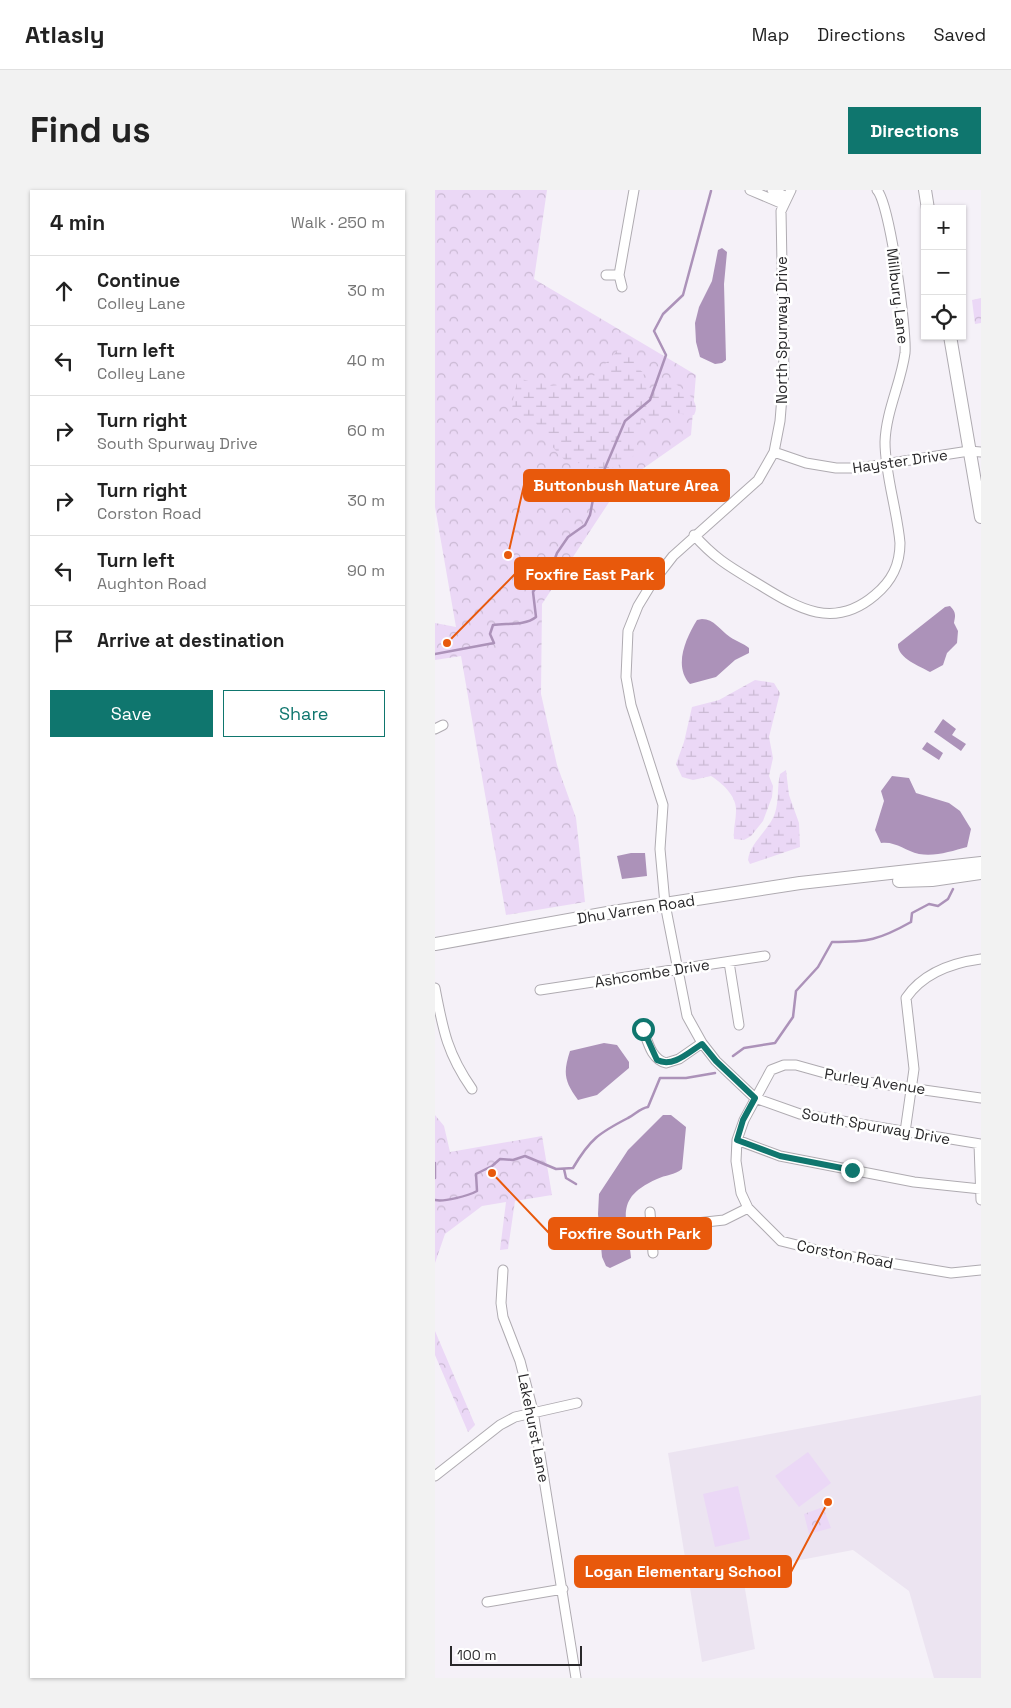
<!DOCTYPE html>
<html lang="en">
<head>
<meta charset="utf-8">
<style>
	body { margin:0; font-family:"Space Grotesk",sans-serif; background:#f2f2f2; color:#222 }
	.controls { position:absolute; right:15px; top:15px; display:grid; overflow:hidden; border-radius:0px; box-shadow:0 1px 4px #0004 }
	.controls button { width:45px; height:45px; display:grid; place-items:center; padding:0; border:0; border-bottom:1px solid #e0e0e0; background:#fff; color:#222; font:25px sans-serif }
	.scale { position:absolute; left:15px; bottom:12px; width:132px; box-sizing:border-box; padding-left:5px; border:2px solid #29282a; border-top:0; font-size:14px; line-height:18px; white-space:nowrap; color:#29282a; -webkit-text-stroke:4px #fff; paint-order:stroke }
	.stop { position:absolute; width:15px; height:15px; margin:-11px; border:4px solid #0f766e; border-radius:50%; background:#fff }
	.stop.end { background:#0f766e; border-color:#fff; box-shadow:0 1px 5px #0008 }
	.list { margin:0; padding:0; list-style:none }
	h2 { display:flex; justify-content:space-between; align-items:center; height:65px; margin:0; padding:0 20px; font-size:21px }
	h2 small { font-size:16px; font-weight:400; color:#767676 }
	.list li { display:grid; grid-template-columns:32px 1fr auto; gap:15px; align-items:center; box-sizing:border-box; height:70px; padding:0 20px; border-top:1px solid #e0e0e0 }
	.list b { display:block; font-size:19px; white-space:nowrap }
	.list p { margin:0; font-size:16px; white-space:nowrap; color:#767676 }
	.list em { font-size:16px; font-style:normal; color:#767676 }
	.actions { display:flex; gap:10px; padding:15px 20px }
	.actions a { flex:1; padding:11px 0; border:1px solid #0f766e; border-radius:0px; text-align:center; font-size:18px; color:#0f766e }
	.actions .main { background:#0f766e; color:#fff }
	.icon { flex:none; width:28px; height:28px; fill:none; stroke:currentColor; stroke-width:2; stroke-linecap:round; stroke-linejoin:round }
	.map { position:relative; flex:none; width:546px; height:1488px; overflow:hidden; border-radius:0px }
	header { display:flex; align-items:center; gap:30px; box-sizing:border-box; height:70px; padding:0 25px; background:#fff; border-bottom:1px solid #e0e0e0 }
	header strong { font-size:24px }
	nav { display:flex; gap:28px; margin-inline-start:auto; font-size:18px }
	.intro { display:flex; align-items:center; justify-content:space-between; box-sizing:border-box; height:120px; padding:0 30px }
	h1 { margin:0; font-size:35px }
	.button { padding:12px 22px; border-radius:0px; background:#0f766e; color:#fff; font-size:18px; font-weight:700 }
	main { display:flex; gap:30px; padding:0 30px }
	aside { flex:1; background:#fff; border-radius:0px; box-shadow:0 1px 4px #0004 }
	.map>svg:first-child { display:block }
</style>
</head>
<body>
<header>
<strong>Atlasly</strong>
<nav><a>Map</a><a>Directions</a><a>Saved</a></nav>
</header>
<div class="intro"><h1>Find us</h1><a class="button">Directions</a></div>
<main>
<aside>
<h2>4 min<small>Walk · 250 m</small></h2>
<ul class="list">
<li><svg class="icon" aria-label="ahead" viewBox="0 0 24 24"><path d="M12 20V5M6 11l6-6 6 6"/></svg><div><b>Continue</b><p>Colley Lane</p></div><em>30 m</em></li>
<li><svg class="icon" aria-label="left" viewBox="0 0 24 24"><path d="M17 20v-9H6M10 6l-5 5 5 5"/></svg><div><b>Turn left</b><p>Colley Lane</p></div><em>40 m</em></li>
<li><svg class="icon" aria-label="right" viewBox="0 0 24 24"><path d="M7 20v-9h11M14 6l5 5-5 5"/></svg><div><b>Turn right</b><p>South Spurway Drive</p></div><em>60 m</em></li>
<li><svg class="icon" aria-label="right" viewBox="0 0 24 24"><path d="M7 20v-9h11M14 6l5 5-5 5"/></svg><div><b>Turn right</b><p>Corston Road</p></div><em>30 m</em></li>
<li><svg class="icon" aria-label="left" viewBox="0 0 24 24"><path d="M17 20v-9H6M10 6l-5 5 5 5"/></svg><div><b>Turn left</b><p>Aughton Road</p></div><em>90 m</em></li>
<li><svg class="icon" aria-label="arrive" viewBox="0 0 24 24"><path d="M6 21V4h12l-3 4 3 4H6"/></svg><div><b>Arrive at destination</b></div></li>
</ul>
<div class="actions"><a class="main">Save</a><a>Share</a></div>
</aside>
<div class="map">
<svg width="546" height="1488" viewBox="0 0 546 1488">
	<defs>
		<pattern id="forest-crowns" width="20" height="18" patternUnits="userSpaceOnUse" patternTransform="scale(1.25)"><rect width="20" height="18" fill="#ebd8f6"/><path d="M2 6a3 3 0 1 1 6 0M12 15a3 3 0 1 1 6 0" fill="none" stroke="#cab9d3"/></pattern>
		<pattern id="wetland-marsh" width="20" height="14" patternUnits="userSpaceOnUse" patternTransform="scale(1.25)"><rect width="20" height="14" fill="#ebd8f6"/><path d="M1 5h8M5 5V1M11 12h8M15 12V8" fill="none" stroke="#cab9d3"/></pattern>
	</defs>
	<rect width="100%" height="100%" fill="#f5f1f8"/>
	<!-- built -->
	<path fill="#ece4f1" d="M546,1205v283h-47l-25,-87 -56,-41 -111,21 13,78 -53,13 -34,-209z"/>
	<!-- green -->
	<path fill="#ebd8f6" d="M373,1262l23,31 -32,24 -24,-31z
		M303,1296l12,53 -35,8 -12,-53z"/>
	<!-- forest -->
	<path fill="url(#forest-crowns)" d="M0,0h112l-13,89 162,96 -5,60 -70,49 -79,120 -1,90 16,71 19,53 9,84 -79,13 -45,-259 -26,4v-37l21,4 -21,-120z
		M546,108v25l-6,1 -3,-24z
		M0,925l9,11 6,26 92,-16 10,59 -37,6 -7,48 -8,1 6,-48 -24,4 -37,28 -10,29z
		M0,1141l40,94 -7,7 -33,-77z
		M388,1317l8,21 -22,6 -5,-20z"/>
	<!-- wetland -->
	<path fill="url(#wetland-marsh)" d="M185,158l15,6 2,14 7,5 -2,9 7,6 6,-1 12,-9c11,8 36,21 27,37 -8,1 -16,-3 -24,-2l-4,4 -24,-1 -3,17 -5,6 4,7 -6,12c-28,13 -19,16 -51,4l-9,4c-17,-13 -27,-29 -38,-46l-5,-1 -6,3 -11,-7c0,-14 3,-24 6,-37l21,6 6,-4 5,6 10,-1 23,-11 6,7z
		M320,490l19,3 6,10 -11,44 4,21 -4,18 4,10 -1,11 -9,24 -12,15 -7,4 -10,-1c-1,-10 2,-18 2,-28 1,-15 -14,-28 -25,-35l-18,4 -11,-3 -6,-13 8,-22 8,-35 27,-7z
		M351,580l3,25 10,28 1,24 -50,17 -2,-4c2,-18 21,-29 27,-47 4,-12 2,-26 5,-39z"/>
	<!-- water -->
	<path fill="#ac92b9" d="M287,58l5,4 -3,32 2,76 -4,3 -7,1 -15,-7 -4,-15 -1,-19 4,-16 13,-26 6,-31z
		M515,416c7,7 5,10 4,17l4,8 -1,12 -10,10 -4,12 -13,7c-10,-6 -33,-14 -32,-28l47,-37z
		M267,429c12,0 18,11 28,18 6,4 13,6 19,11v5l-14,7 -19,17 -26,7c-17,-18 -4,-46 7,-64z
		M508,529l13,10 -4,6 14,9 -5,7 -27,-19z
		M492,552l16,11 -4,7 -17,-11z
		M457,586l17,2 7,15 33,10 11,8 11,18 -4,18c-15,4 -32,10 -48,7 -14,-3 -23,-13 -38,-11l-6,-13 9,-29 -3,-10z
		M196,663h14l2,23 -25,3 -5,-23z
		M169,853l13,2 12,17v6l-32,27 -19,5c-14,-19 -15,-27 -8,-49z
		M228,925h8l15,12 -4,42c-7,6 -17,6 -25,10 -45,20 -29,40 -26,79l-21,10 -4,-2 -4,-9 -4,-43 1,-20 29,-44z"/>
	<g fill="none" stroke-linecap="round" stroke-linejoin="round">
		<!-- stream -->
		<path stroke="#ac92b9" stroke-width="2.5" d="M0,464l59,-11 -4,-9 3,-9c14,-2 32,1 43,-8l-3,-25 5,-8 10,-7 9,-24 11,-16 17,-12 5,-10 4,-21 31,-73 25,-21 16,-45 -12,-24 9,-17 20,-19 28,-104
			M298,866l11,-8 31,-5 18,-26 3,-26 22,-24 14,-25c36,0 47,-2 79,-20l1,-9 17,-9 9,2 10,-7 5,-10
			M0,973v15
			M129,979l2,9 10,6
			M0,1010c9,2 33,-4 42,-9l-1,-17 16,-8 8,-7 13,1 12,-4 31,13 17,-1c17,-29 26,-35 55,-50 7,-3 12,-10 20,-11l12,-29h26l29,-5"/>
		<defs>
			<path id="minor" d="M315,0l33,14
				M337,0l15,7
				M356,0l-10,21 3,161 -4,49 -6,31 -16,28 -85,76 -21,27 -14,23 -10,25 -2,46 5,28 32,100 -3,44 5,55 22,112 15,27 14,18 39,37 45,16 181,30
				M171,85h13
				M187,97l-3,-12 15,-85
				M339,262l32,11 30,5h23l110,-17 12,1
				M259,345c22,25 38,33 66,50 39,24 74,45 115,10 17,-14 25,-30 25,-52 -3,-34 -15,-68 -15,-101 1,-31 16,-59 20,-89 2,-22 -15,-149 -28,-163
				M0,539l8,-4
				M294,772l10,63
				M0,798c8,42 12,65 37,101
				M105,800l225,-34
				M208,839c5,13 8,30 23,34l13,-4 23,-16
				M546,908l-135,-19 -50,-14h-12l-13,5 -27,50 -7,20 -1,21 5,32 7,15 33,33 48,12 122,20 30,-3
				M470,942l9,-63 -8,-71c17,-25 45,-35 75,-39
				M302,950l43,16 134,26 67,7
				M544,954l2,56
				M215,1022l3,41
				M216,1038l73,-8 24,-12
				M68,1080l-2,33 2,14 17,44 13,50 43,267
				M0,1286l65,-51 15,-8 62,-14
				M52,1412l76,-13"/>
			<path id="secondary" d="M490,0l3,19
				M515,146l31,181
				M464,691l33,-1 49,-7
				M0,754l178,-32 187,-29 181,-20"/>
		</defs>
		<!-- minor casing -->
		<use href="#minor" stroke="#afabb1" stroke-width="11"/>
		<!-- secondary casing -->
		<use href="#secondary" stroke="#afabb1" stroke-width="14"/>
		<!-- minor -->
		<use href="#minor" stroke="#fff" stroke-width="9"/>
		<!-- secondary -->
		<use href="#secondary" stroke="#fff" stroke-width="12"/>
	</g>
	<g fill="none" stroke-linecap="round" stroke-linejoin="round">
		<!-- route -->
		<path stroke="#0f766e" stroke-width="6" d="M208,839l14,31c16,8 32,-8 45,-16l14,17 39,37 -12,22 -6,20 43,16 72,14"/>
	</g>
	<g text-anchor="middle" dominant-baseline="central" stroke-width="5" stroke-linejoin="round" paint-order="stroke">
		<!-- street labels -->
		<g font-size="15" fill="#29282a" stroke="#fff">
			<text transform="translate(463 106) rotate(83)">Millbury Lane</text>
			<text transform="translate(346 140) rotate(-90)">North Spurway Drive</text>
			<text transform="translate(465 271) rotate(-8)">Hayster Drive</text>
			<text transform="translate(201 719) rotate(-9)">Dhu Varren Road</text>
			<text transform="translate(217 783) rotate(-9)">Ashcombe Drive</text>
			<text transform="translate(440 891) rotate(9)">Purley Avenue</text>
			<text transform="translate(441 936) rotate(10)">South Spurway Drive</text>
			<text transform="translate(410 1064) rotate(11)">Corston Road</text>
			<text transform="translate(99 1238) rotate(79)">Lakehurst Lane</text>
		</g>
	</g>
	<!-- callouts -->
	<path fill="none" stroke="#e8590c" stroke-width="2" d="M73 365L89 295M12 453L80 384M57 983L114 1043M393 1312L356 1382"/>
	<g fill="#e8590c" stroke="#fff" stroke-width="2">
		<circle cx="73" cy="365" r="5"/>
		<circle cx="12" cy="453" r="5"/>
		<circle cx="57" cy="983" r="5"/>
		<circle cx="393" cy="1312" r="5"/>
	</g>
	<g fill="#e8590c" stroke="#e8590c" stroke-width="2">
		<rect x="89" y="280" width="205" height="31" rx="5"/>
		<rect x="80" y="368" width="149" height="31" rx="5"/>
		<rect x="114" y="1028" width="162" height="31" rx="5"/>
		<rect x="140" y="1366" width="216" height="31" rx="5"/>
	</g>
	<g font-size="16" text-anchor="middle" font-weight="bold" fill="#fff">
		<text x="191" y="301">Buttonbush Nature Area</text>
		<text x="155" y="390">Foxfire East Park</text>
		<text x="195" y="1049">Foxfire South Park</text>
		<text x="248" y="1387">Logan Elementary School</text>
	</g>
</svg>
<div class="controls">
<button>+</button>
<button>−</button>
<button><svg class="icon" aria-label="locate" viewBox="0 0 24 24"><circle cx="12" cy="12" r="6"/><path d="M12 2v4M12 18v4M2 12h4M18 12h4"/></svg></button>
</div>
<div class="scale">100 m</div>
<div class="stop" style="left:208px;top:839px"></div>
<div class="stop end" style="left:417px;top:980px"></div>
</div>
</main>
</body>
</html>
